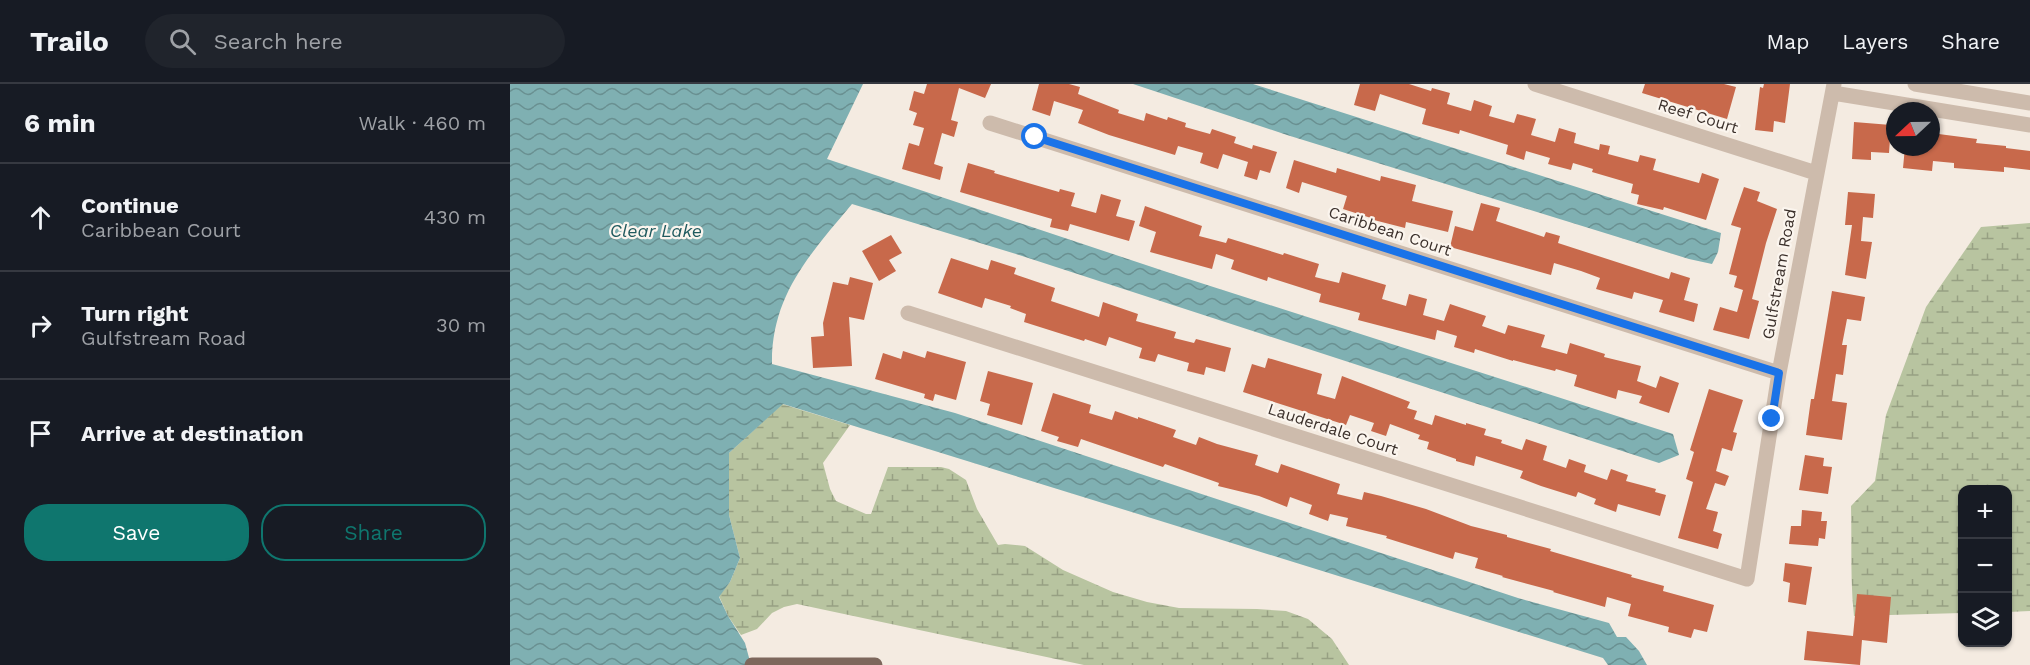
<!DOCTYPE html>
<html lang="en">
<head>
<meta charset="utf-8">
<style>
	body { margin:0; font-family:"Work Sans",sans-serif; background:#20242c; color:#f1f3f6 }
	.controls { position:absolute; right:18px; bottom:18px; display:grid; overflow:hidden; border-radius:12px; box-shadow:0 2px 4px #0004 }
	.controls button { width:54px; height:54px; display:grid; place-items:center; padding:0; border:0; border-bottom:2px solid #363941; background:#171b24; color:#f1f3f6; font:30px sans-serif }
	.compass { position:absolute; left:1376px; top:18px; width:54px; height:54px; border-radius:50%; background:#171b24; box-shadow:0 2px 4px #0004; rotate:248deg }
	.stop { position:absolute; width:18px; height:18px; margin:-14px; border:4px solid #1a73e8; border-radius:50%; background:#fff }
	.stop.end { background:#1a73e8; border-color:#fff; box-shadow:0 2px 6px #0008 }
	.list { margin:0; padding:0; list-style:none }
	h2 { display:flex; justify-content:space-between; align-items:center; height:78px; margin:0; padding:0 24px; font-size:26px }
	h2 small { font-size:20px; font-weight:400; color:#9ea1a6 }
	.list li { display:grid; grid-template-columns:39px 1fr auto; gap:18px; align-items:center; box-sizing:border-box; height:108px; padding:0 24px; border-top:2px solid #363941 }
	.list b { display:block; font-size:22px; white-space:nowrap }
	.list p { margin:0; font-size:20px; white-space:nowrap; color:#9ea1a6 }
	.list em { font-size:20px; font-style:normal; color:#9ea1a6 }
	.actions { display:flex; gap:12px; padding:18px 24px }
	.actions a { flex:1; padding:14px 0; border:2px solid #0f766e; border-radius:24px; text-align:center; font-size:21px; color:#0f766e }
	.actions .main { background:#0f766e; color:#fff }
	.icon { flex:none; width:33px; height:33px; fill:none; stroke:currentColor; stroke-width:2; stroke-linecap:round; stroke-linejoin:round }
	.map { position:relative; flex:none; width:1520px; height:581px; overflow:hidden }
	header { display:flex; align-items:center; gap:36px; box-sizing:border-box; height:84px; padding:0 30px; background:#171b24; border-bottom:2px solid #363941 }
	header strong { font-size:28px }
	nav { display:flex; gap:33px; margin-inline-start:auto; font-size:21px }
	.search { width:420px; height:54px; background:#20242c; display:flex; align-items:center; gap:15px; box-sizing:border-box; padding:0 21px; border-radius:33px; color:#9ea1a6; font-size:22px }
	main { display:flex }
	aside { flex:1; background:#171b24 }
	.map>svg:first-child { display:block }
</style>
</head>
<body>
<header>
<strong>Trailo</strong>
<div class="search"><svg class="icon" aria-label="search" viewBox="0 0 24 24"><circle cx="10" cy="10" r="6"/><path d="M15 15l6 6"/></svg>Search here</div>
<nav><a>Map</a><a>Layers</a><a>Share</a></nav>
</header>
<main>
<aside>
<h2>6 min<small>Walk · 460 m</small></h2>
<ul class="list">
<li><svg class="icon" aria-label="ahead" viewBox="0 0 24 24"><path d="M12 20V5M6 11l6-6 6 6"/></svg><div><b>Continue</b><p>Caribbean Court</p></div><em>430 m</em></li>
<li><svg class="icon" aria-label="right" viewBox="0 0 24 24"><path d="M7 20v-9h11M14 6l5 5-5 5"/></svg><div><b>Turn right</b><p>Gulfstream Road</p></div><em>30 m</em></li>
<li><svg class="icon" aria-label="arrive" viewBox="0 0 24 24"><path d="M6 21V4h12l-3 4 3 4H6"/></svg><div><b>Arrive at destination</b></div></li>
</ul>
<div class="actions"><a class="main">Save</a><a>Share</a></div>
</aside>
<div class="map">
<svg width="1520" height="581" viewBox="0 0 1520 581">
	<defs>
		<pattern id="wetland-marsh" width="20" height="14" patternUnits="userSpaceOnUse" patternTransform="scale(1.5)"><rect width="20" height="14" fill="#b8c4a0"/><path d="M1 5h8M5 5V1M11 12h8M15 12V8" fill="none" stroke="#97a083"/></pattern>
		<pattern id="water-waves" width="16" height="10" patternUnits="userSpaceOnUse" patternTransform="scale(1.5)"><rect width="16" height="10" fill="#7fb0b2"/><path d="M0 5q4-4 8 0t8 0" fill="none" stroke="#699091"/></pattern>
	</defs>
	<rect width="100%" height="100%" fill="#f4ebe1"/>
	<!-- wetland -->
	<path fill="url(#wetland-marsh)" d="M1520,139v388l-22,1v-122h-46v123l-108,3c-4,-36 -2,-73 -3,-110l24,-25 11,-66 40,-108 55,-80z
		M272,320l68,21 -27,38 7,26 6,12 30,13h5l17,-47h53l8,2 17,11 11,29 21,36 7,-1 20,2 38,24 50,22 34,10 32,6 78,1 29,2 22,8 24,20 17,26h-265l-287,-61 -13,3 -12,6 -15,16 -16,6 -13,-19 -9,-20 11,-14 10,-24 -11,-43v-62z"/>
	<!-- water -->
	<path fill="url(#water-waves)" d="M0,0h353l-36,75 352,117 494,158 6,21 -20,8 -643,-209 -164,-50c-41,49 -81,91 -80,160l183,49 563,185 91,25 8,14h9l13,14 8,14h-39l-5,-7 -820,-254 -54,49v62l11,43 -10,24 -11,15 9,19 17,27 6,22h-241z
		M623,0h120l468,149 -3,19 -6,12 -23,-5 -402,-124z"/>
	<!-- building -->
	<path fill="#c8694b" d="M417,0h64l-6,14 -26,-10 -8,32 7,2 -4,15 -12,-4 -8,31 9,3 -3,13 -38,-11 7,-26 10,3 5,-18 -11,-3 4,-12 -8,-3 5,-19 10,3z
		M529,0h30l11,3 -2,7 41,16 -1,3 26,8 2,-8 21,7 1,-3 18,6 -1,4 25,7 2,-5 24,8 -2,6 18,6 1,-4 24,7 -7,21 -10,-3 -3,10 -13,-4 4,-14 -25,-8 -5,15 -18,-6 3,-10 -25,-7 -3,9 -66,-20 -31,-12 5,-13 -29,-9 -4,15 -18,-6z
		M850,0h49l22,7 1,-3 18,5 -3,11 24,7 3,-11 18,6 -3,10 25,7 3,-9 19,5 -5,16 24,7 4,-14 17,5 -2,10 25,7 1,-6 10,2 -2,8 30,8 2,-7 16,4 -3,11 46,13 3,-10 17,6 -13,41 -42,-13 -1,3 -26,-6 2,-9 -8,-2 2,-9 -41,-12 1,-3 -20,-6 -2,7 -23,-6 2,-6 -24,-7 -2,9 -18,-6 2,-9 -48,-15 -1,4 -37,-10 4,-15 -46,-15 -5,17 -21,-6z
		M1135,0h79l12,3 -9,32 -85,-26z
		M1254,0h26l-5,39 -11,-2 -1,11 -18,-2 5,-43 3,1z
		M1344,38l37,3 -2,28 -18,-1v8l-19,-1z
		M1421,49l46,6 -1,4 30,3v2l24,3v19l-26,-3v5l-50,-4v-5l-21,-2 -1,10 -29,-3 2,-21h26z
		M784,76l42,13 1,-5 43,13 1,-5 35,9 -4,16 41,10 -5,21 -42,-10 -1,6 -35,-9 1,-1 -28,-9 4,-13 -45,-14 -3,11 -13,-5z
		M458,79l27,8 -1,2 65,19 1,-3 15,4 -4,13 25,7 5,-19 20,6 -5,16 19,5 -6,20 -59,-17 -2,7 -18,-4 2,-8 -92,-27z
		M1234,103l16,5 -3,9 20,8 -11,34 -14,56 7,2 -10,38 -36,-9 7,-23 17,5 6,-22 -9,-3 3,-11 -8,-2 12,-46 -10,-3z
		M1338,108l27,2 -2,24 -10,-1 -2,24 11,1 -6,37 -21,-4 7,-50h-7z
		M971,119l19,5 -4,13 48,16 2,-5 14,4 -2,7 111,36 2,-7 19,6 -6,22 14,4 -4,18 -35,-10 4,-12 -29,-8 -2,7 -36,-10 4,-11 -19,-7 -27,-8 -3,12 -101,-28 5,-21 18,5z
		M635,122l57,20 -3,10 27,7 2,-5 55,17 1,-2 35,11 -4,13 24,6 3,-11 44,13 -4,14 24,7 3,-12 18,5 -4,16 21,6 6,-17 36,12 -4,10 23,8 3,-9 37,10 -4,12 26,7 3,-11 35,11 -1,3 37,9 -4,15 19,7 4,-12 19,7 -10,30 -30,-10 3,-7 -24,-6 -2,9 -42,-13 3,-11 -21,-6 -1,2 -42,-11v1l-38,-12 -1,4 -20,-6 3,-11 -20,-6 -2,10 -77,-20 2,-7 -41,-11 2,-8 -53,-17 -1,4 -36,-12 3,-9 -18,-6 -4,15 -62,-17 6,-20 -17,-6z
		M381,151l11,18 -13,7 7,11 -17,10 -17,-30z
		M441,174l37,12 3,-10 25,8 -2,6 41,14 -4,13 48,16 4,-15 35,12 -2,7 40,11 -2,6 20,5 2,-4 35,9 -6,24 -19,-5 -2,8 -17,-4 2,-8 -31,-9 -3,8 -16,-4 3,-10 -33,-11 -3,9 -21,-7 -1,2 -60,-19 2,-8 -16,-6 1,-2 -26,-8 -3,10 -44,-15z
		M340,193l23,6 -9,37 -15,-3 3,49 -39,2 -2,-31 13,-1 -1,-13 10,-41 15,3z
		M1322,207l33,6 -4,24 -14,-2 -5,26h5l-4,30 -7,-1 -4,27 15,2 -5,37 -36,-5 5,-36h3z
		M393,267l22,7 2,-7 39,11 -10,38 -21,-6 -2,7 -9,-3 1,-4 -50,-15 8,-26 18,6z
		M758,274l54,16 -5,20 18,5 7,-23 68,26 -3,6 10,3 -3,8 18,6 3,-10 31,10v-2l20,6 -2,6 18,5 -1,3 21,7 4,-11 21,7 -4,14 23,8 3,-9 17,6 -2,7 23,8 4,-11 17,6 -2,6 30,8 -1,3 11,3 -6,21 -42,-12 -2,8 -22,-8 2,-5 -18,-7 -2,5 -35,-11 -21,-8 3,-7 -47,-15 -2,10 -18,-5v-2l-29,-10 2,-7 -11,-3 2,-4 -30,-11 -4,12 -15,-5 3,-8 -24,-8 -4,10 -103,-33 9,-28 13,4z
		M478,287l45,12 -11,42 -35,-10 3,-11 -10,-3z
		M1199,305l34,11 -10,32 4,1 -5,18 -10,-3 -6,23 13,5 -4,10 -10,-3 -9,26 12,3 -5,19 9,3 -4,15 -40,-11 15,-56 -7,-3 8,-27 -4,-2z
		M543,309l38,12 -2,8 23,7 3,-9 23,8v-2l38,13 -3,7 23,8 3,-8 18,7 41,11 -3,10 23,8 3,-9 59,20 -3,10 25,6 2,-8 17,4 45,13 45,17 36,9v2l44,12 -1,2 82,24 -1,2 33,9 -1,5 51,14 -7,27 -13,-3 -3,9 -23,-6 1,-5 -41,-11 3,-12 -24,-7 -2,10 -52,-15 1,-1 -52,-14 1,-1 -28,-8 3,-10 -23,-6 -2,7 -67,-21 1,-2 -41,-10 2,-8 -18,-4 -2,7 -19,-7 3,-9 -22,-8 -3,10 -28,-11 -41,-10 1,-3 -54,-19 -2,3 -82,-28 -3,8 -21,-6 2,-4 -18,-6z
		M1295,371l19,3 -1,8 9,1 -4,27 -29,-4z
		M1292,426l20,2 -1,9h6l-2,18 -6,-1 -1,8 -29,-2 2,-18h10z
		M1275,479l27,4 -6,38 -18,-3 2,-19 -7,-2z
		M1347,510l34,3 -4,46 -25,-3 -2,25 -56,-5 3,-29 46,5z"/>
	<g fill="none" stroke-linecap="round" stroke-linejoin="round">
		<!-- street -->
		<path stroke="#cdbbac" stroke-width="15" d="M1025,0l281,89
			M1405,0l115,19
			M1323,9l197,32
			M480,39l789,250
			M398,229l839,266 32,-206 55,-289"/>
		<!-- primary -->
		<path stroke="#7d675c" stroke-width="15" d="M242,581h123"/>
	</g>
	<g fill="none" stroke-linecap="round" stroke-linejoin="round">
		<!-- route -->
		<path stroke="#1a73e8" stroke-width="8" d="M525,53l744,236 -7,46"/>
	</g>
	<g text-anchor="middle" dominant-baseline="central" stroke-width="4.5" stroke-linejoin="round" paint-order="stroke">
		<!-- street labels -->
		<g font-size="16" fill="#3b302b" stroke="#fbf5ee">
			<text transform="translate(1188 32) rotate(17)">Reef Court</text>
			<text transform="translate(880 147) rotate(18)">Caribbean Court</text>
			<text transform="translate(1269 190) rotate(-80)">Gulfstream Road</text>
			<text transform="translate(823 345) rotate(18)">Lauderdale Court</text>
		</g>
		<!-- water labels -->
		<g font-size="18" font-style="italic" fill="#1f5a5e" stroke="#fbf5ee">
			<text x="146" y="146">Clear Lake</text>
		</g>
	</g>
</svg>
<div class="controls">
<button>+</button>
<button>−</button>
<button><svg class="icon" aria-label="layers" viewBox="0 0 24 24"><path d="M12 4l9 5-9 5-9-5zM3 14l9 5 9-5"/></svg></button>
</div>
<svg class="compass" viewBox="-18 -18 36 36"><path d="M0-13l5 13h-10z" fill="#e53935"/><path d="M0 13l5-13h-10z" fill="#9ea1a6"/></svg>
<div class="stop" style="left:525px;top:53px"></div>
<div class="stop end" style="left:1262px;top:335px"></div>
</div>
</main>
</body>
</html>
